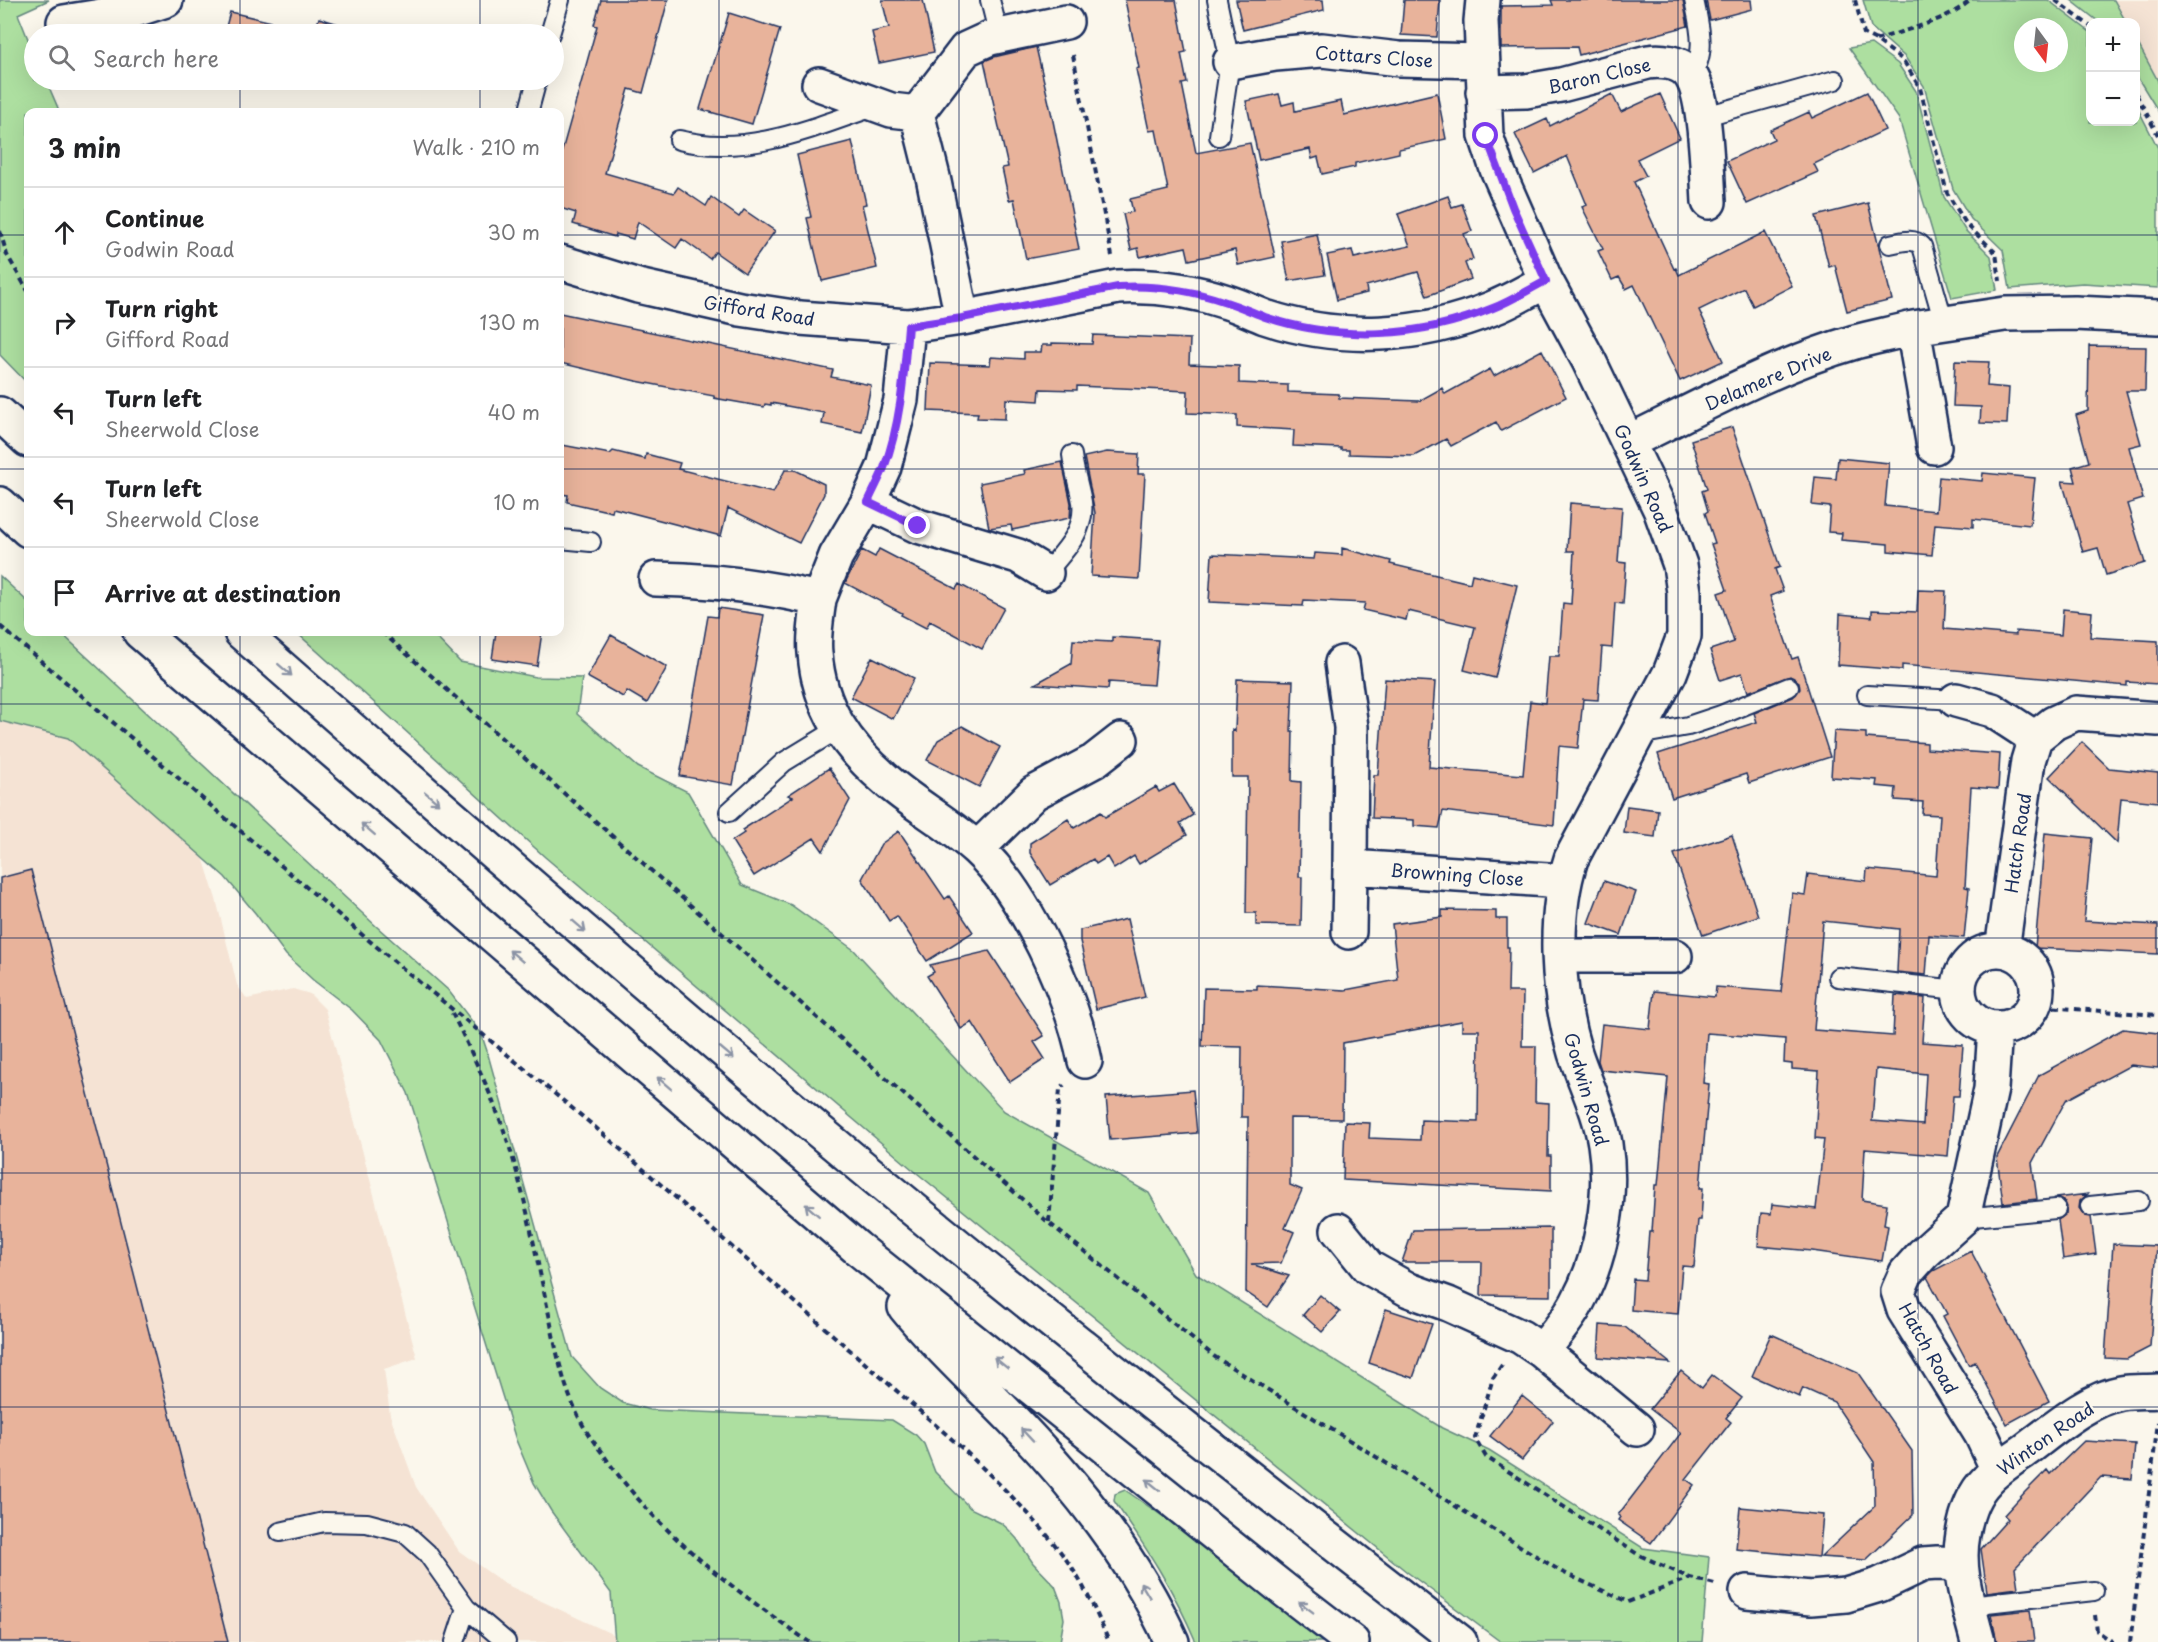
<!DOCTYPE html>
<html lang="en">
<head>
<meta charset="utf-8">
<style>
	body { margin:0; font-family:"Playpen Sans",sans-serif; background:#f6f6f6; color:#202124 }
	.controls { position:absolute; right:18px; top:18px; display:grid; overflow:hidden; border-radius:12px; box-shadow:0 6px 24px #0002 }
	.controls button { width:54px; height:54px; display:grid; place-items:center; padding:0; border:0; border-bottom:2px solid #e0e0e0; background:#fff; color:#202124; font:30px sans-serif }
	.compass { position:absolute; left:2014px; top:18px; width:54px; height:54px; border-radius:50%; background:#fff; box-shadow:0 6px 24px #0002; rotate:165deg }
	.stop { position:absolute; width:18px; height:18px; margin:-14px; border:4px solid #7c3aed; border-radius:50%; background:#fff }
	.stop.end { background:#7c3aed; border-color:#fff; box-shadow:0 2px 6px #0008 }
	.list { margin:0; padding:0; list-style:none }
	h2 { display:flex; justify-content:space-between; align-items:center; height:78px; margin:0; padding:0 24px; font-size:26px }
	h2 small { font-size:20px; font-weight:400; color:#757577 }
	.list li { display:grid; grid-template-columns:39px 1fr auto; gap:18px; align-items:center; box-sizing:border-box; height:90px; padding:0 24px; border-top:2px solid #e0e0e0 }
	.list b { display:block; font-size:22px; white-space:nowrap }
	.list p { margin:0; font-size:20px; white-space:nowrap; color:#757577 }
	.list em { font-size:20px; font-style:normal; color:#757577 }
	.icon { flex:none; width:33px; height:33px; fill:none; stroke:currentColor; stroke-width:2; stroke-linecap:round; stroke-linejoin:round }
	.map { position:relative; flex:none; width:2158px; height:1642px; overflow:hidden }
	.search { position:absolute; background:#fff; box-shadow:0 6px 24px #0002; left:24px; top:24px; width:540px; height:66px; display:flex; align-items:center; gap:15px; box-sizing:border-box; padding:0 21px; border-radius:33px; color:#757577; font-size:22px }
	.panel { position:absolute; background:#fff; box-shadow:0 6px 24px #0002; left:24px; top:108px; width:540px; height:528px; border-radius:12px }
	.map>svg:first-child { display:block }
</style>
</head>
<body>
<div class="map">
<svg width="2158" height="1642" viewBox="0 0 2158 1642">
	<rect width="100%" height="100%" fill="#fbf7ec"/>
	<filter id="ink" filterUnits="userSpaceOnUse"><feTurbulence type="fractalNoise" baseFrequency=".0167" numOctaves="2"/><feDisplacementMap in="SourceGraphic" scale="12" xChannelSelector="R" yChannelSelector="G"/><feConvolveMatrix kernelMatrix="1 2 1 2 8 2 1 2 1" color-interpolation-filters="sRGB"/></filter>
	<g filter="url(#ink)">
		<!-- built -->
		<path fill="#f5e3d4" d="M2114,0h44v81l-22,-41v-18h-10z
			M0,721l68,17 135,119 13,42 21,86 10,14 46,-10 17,5 15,15 92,349 -33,11 6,46 26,72 43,64 46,33 109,51 1,7h-615z"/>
		<!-- green -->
		<path fill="#addfa0" stroke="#64877f" stroke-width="1.5" fill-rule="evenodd" d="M0,0h49l-31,14 16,40v26h12l12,28v4h-30v272l-28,-29z
			M1863,0h185l42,32v90h46v-17l22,43v140l-75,-5 -73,6 -7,-39 -32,-31 -18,-30 -29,-103 -19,-29 -34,-30zM2023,27h36v36h-36z
			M2071,0h43l12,22h-27z
			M2136,40l22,41v30l-22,-36z
			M1871,44l27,20 18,27 28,106 21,33 26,26 6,34 -45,8 -53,-179 -50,-71z
			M0,576l28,26v30h32l316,294 72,64 33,43 6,18 85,306 28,31 23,15 27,7 242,10 24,15 8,9 11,28 35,36 31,15 7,6 9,10 16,24 22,23 6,16 3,17 -4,23h-445l-4,-49 -60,-82 -17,-28 -18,-43 -108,-347 -27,-53 -29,-30 -39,-30 -27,-25 -30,-41 -31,-37 -157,-139 -68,-17z
			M296,632h135l29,30 76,15 46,1 -5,36 61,53 50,25 54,93 49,20 63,45 150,161 145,82 47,81 246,154 47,22 154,98 66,9 -7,85h-201l-94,-70 -495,-403 -367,-312z
			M1125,1490l46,32 154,120h-129c-23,-54 -49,-93 -82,-141l1,-7z"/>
		<!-- building -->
		<path fill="#e8b39b" stroke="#1b2f5e" stroke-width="1.5" fill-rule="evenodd" d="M601,0h67l-25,93 -14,-4 -24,84 69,20 4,-6 28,19 5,-9 28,20 5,-7 31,21 -30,42 -30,-21 -5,7 -28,-20 -6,9 -38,-26 -5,17 -17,-5 -1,3 -42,-13 3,-11 -16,-5v-50l37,-132 -3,-1z
			M882,0h41l11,52 -55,11 -7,-31 17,-4z
			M1125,0h51l10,52 -5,1 6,30 -5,1 14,69 54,-10 25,114 -37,8 -3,-15 -46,10 -3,-13 -46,10 -2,-9 -7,2 -8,-36 10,-2 -3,-13 38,-9 -12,-60 -7,1 -13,-62 3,-1z
			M1236,0h87l1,10 -81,20z
			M1404,0h36l-3,37 -36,-2z
			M1551,0h132l5,26 -109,29 -2,-8 -76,1v-42l52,-1z
			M1706,0h45l1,9 -42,11z
			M230,12l42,10 -21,12h-27z
			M729,13l51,16 -28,95 -52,-15z
			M319,18l52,16 2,-5 18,5h-77z
			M1036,47l16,69 27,133 -53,10 -12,-60 -5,1 -7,-32 6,-1 -24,-106 10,-4z
			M1867,92l18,38 -71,34 4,8 -71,32 -20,-43 47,-22 -4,-9 39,-18 3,6z
			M1437,93l9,46 -47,10v4l-44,10v4l-33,7 -4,-17 -6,2 -2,-10 -51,11 -13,-59 33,-7 3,11 12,-3 1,9 46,-10 3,14z
			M1612,94l9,18 39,-18 20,44 -43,21 9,17 -12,6 40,87 2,-1 3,7 86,-43 27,54 -39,20 -9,-18 -45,22 24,51 -43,20 -46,-96 -8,4 -7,-12 -7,3 -14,-29 5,-2 -21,-42 5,-2 -20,-49 -33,17 -19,-39 32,-15 3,7z
			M852,141l14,63 -4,1 15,63 -55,13 -15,-63 4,-1 -14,-62z
			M1448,196l4,11 10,-3 10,27 -8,3 9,25 -8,4 6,16 -44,17 -9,-24 -52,14 1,7 -30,7 -10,-45 25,-5 2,8 56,-12 -12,-32z
			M1868,203l24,97 -45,11 -12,-46 -6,2 -13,-51z
			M1317,234l8,41 -36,6 -8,-40z
			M560,313l273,57 -2,7 40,8 -9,47 -40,-8 2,-11 -53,-10v2l-6,-1 -1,3 -50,-9v-2l-78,-15 -76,-18z
			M1093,335l97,4 -1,25 50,2v17l49,2v7l51,2v4l80,3 23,-13 3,6 45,-25 4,7 48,-26 24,47 -65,34 -5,-9 -45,24 -5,-7 -32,17 -65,-2v-4h-8v-2l-48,-2 1,-16 -57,-3v-12l-50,-2 1,-22 -111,-5v4l-37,-1 -1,12 -33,-2 -1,20 -28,-1 1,-5 -50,-2 2,-48 60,2 1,-8 33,2v-7h17l1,-7h10v-2l40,1z
			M2089,346l57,1 -1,44h-19l15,53 -12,3 14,52 -16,5 18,59 -39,12 -8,-27 -15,4 -21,-71 14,1 -4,-15 17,-5 -13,-47 12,-4z
			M1955,361l34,1 -2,24 22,2 -2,36 -27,-1 1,-16 -28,-1z
			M1732,427l48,140 -5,2 8,22 -13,5 22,63 6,-2 32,100 -81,26 -3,-9 -74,24 -14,-44 99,-32 -3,-9 39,-16 7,-8 -1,-7 -9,-6 -42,16 -6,-19 -22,7 -10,-30 24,-8 -16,-49 9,-3 -16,-46 4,-1 -10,-30 3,-2 -6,-20 5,-2 -16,-49z
			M562,445l48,9 3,-3 32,8 1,-5 34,9 -2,6 95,24 12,-23h10l29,14v10l-25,49 -71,-35 -7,28 -108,-28 -1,4 -45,-10 1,-7 -8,-1v-35z
			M1107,452l32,2 -1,20h7l-6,105 -48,-3 4,-63 -11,-56z
			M1838,458l51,5 -4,43 51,5 3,-34 43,4 1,-8 52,5 -5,47 -57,-6v8l-38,-3 -3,31 -44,-4v-7l-47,-4 1,-7 -14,-1 2,-25 -18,-2 3,-28 21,2z
			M1062,462l9,41 -1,15 -58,12 -1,-5 -22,3 -9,-45 45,-9 -1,-4z
			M1570,503l52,4 -4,55 8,1 -3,41 -8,-1 -3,45 -10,-1 -4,53 -15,-1 -5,49 -19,-2 -5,79 -111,-14 -4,17 -25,-2v-6l-42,-2 2,-43h4l7,-96 50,3 -6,85 94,8 7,-74 15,2 4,-47h10l4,-53 8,1 3,-53h-7z
			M1342,548l49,13 -1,3 80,19 2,-9 45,11 -22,93 -31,-8 11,-43 -67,-16 -2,9 -43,-10 2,-7 -61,-3 -1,6 -94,-4 3,-48 102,5 1,-6 27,2z
			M879,549l77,40 3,-5 45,24 -22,41 -52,-28 -4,7 -25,-13 1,-2 -57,-30 17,-33 13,7z
			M1918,590l28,1 -2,38 72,6v-4l45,4 2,-26 29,3 -2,25 68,4v43l-31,-2v4l-225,-21v5l-64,-5 2,-51 32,3v-7l45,2z
			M718,608l46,7 -31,170 -53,-9 28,-160 9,1z
			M496,632h46l-5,34 -45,-7z
			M611,635l56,32 -20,36 -20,-12 -4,6 -36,-20z
			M1112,637l46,3 -4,45 -45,-3 -1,7 -73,-5 36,-20 2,-24 39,2z
			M872,657l42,21 -21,41 -42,-22z
			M1237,679l56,2 -2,50h2l-1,50 9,1 -2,95h3l-1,49 -45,-1v-12h-10l2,-136h-16v-47l3,1z
			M962,726l38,21 -21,40 -52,-27 11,-20z
			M1834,731l32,2v5l61,5v6l73,5 -2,35 -27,-2 -6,100 4,1 -5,50 -35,-3 -3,40 -29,-3 2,-43 -76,-8 -9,109 79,6 2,-41 30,3 -3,44 41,3 -4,51h-6l-5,60 -83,-7 -3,51 25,4 -3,21 4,1 -6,35 -70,-10 -54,-5 3,-33 10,1 1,-10 44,5 8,-70 -9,-1 4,-67 -27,-2v-5l-8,-1 1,-24 -78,-6 -4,50 6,1 -9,104h3l-2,32h-3l-4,47 -12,-1 -4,48 -47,-4 2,-31 12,1 4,-48h3l3,-47h3l10,-108 -67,-7 -3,-9 4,-37 48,5 4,-38 61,6 1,-10 65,5 11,-99 13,2 3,-21 58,7 1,-12 69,7 4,-61 -18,-1 1,-12 -28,-2 1,-12 -20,-2 1,-6 -46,-3zM1876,1069l50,5 -3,51 -51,-4z
			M2082,742l27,26 49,5v29l-37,-4 -4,45 -68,-66z
			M829,768l21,32 -27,51 -9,-13 -60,38 -22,-35 12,-8 -2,-3 51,-33 -5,-2z
			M1174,784l19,31 -13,8 7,12 -48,29 -5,-8 -20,13 -7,-12 -11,7 -3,-5 -43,26 -20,-32v-10l38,-24 6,9 27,-16 4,5 51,-30 3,5z
			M1627,806l31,4 -3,27 -31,-4z
			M899,831l46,68 4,-3 24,36 -46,29 -30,-45 -8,5 -27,-42 19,-35z
			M2045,833l47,5 -8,83 74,4v29l-123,-6z
			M1732,835l26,81 -55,19 -29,-81z
			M31,870l197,772h-228v-764z
			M1604,881l32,11 -15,43 -33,-12z
			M1442,910l54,1v8h11v28h2l-1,45h15l-1,54h14l-1,56 14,1 -1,53h3v35l-208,-11 2,-58 25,1 -1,15 51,2 1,-20 57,2 1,-92h-17v-9l-119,22 -1,76 -52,-1v67l12,5 -17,38 9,4 -13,31 -30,1 38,12 -21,31 -22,-15 2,-175h-7l1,-70 -40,-1 2,-58 53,1v-4l88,5 53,-10 -6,-56 50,-7z
			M1127,919l18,78 -49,12 -16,-68v-11z
			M989,951l55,85 -10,6 11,17 -35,23 -38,-60 -11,7 -34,-53 7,-4 -4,-7z
			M2123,1029l35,4v35l-27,-3 -65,35 -34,63 5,36 -34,4 -6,-46 42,-82z
			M1193,1090l4,43 -87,7 -4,-43z
			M2088,1194l-8,7 -1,7 6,8 6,1 5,37 -33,5 -5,-39 8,-6 1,-7 -2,-5 -9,-4z
			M1551,1228v68l-70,-1 1,-33h-80l11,-32z
			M2113,1244l44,2 -7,101 -23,12 -22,-1z
			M1971,1251l78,150 -42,23 -32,-62 -6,3 -26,-49 4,-2 -20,-37 6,-6z
			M1320,1295l20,17 -18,20 -19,-17z
			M1386,1309l46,15 -19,54 -44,-15z
			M1600,1325l25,2 45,36 -72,-6z
			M1771,1334l87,39 54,78 1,64 -47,45 -45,-3 54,-51 -1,-44 -40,-60 -31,-14 -4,9 -47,-21z
			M1681,1371l21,17 10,-13 30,23 -16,20 5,4 -45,57 8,6 -43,58 -33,-23 2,-3 -2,-2 63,-82 -31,-24z
			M1522,1396l31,25 -31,39 -32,-24z
			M2084,1441l51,3 -3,35 -31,-2 -86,91 3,20 -31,4 -6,-43 27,-30 -4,-4 21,-23 22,-22 3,4z
			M1740,1507l83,8 -4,42 -83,-8z
			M2030,1610l4,32h-37l-6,-28z"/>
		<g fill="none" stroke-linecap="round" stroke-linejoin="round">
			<defs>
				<path id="service" d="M990,0l9,36
					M1217,0l13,62 -11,74
					M550,34l10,-34
					M1690,76c18,-21 9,-52 4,-76
					M530,106l7,-26
					M1702,117l133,-37
					M679,140c68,17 133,-12 197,-34
					M1890,244c11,-2 23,-7 32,2l22,77
					M560,539l31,3
					M1046,573c17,-21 40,-41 36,-71 -3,-16 -8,-31 -10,-47
					M1867,695l89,5
					M1638,735l50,-9 33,-11 68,-28
					M729,812l55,-50 54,-33
					M1838,977l120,13
					M2090,1206l49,-5
					M1963,1218l93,-9
					M280,1532l44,-10 43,1 38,10 22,20 39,55 40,34
					M1969,1605l125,-14
					M455,1642l11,-34"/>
				<path id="minor" d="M1483,0l-2,21 5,115 11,33 49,112 43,80 71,148 20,56 4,27v44l-14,37 -99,186c-19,59 -14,135 4,194 10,30 25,59 30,91 8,51 -3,113 -28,159 -9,17 -23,33 -35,48l95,78
					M64,22l68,-11 34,-11
					M1230,62l45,-8 47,-4 77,9 83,2
					M819,84l72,26 26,3 16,64 29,141
					M1483,92l43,-1 35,-6 87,-23c13,-2 31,0 40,10 19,21 19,101 21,130
					M917,113l49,-64 24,-11 76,-16
					M560,262l78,24 102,23 60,9 108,8 54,-8 156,-31c38,-2 73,3 109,15 13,4 25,10 38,15 75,25 155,21 228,-9 18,-7 36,-18 53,-27
					M1913,328l92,-14 70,-1 83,4
					M1628,442c74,-36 148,-77 227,-100 19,-5 39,-9 58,-14l21,119
					M868,502l50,24 100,30 28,17
					M656,579c58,1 107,7 163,20l17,-43 32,-54 16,-35 17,-67 7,-74
					M819,599c-2,17 -6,36 -4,54 4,54 31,93 71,127 28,25 63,43 91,69 49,45 95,147 108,212
					M1342,663l9,64 -1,140 214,14
					M1956,700l36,10 43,28
					M977,849l57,-56 60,-32 27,-21
					M1349,932l1,-65
					M1959 989a39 39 0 1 1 78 0a39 39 0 1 1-78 0Z
					M2002,950l26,-189 7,-23 19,-15 22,-10 82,6
					M1560,956h115
					M1995,1028l-4,61 -28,129 -40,36 -17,19 -8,18 6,19 77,124 17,36
					M1338,1230l30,37 41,23 39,14 73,33 21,14
					M1747,1592l64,6 35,-3 33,-10 44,-21 14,-1 23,1
					M1978,1642c-9,-35 -22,-72 -15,-108 3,-19 10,-40 24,-54 11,-12 26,-21 40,-31 27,-20 61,-50 94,-56 12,-2 25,-1 37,-2"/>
				<path id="trunk" d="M0,414l28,26
					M0,504l28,26
					M140,632l717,616 430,344 65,50
					M241,632c193,170 387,339 584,504 208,174 421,340 635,506
					M905,1307c35,43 77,80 114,119 61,64 117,135 153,216"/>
			</defs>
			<!-- service casing -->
			<use href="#service" stroke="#1b2f5e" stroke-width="22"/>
			<!-- minor casing -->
			<use href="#minor" stroke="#1b2f5e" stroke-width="38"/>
			<!-- trunk casing -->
			<use href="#trunk" stroke="#1b2f5e" stroke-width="38"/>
			<!-- path -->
			<path stroke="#1b2f5e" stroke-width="4" stroke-dasharray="6 4.5" stroke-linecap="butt" d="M1855,0l9,34 12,6 27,20 17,28 27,105 20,32 29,28 4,28
				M2055,0l35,26
				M1876,40c31,-11 69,-18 95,-40
				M1073,55l39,201
				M2136,94l22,41
				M0,231l7,24 21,36
				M0,626l366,312 229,189 367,321c39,38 79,74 110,120 15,23 26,48 37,74
				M382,632l667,591 166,134 347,215 66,30 62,-24
				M2033,1006l125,9
				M452,1013c16,32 32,65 45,99 13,32 22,67 30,100 8,36 15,72 23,107 7,37 15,75 34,108 6,11 14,20 21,30 54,77 128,132 204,185
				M1049,1222l11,-133 4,-4
				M1502,1365l-9,13 -18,60 11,19 153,98 51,23 25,6
				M2095,1615l2,16 16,11
				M2130,1642l28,-220"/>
			<!-- service -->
			<use href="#service" stroke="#fbf7ec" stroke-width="18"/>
			<!-- minor -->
			<use href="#minor" stroke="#fbf7ec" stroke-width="33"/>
			<!-- trunk -->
			<use href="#trunk" stroke="#fbf7ec" stroke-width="33"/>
		</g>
		<!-- one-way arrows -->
		<defs><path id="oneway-shaft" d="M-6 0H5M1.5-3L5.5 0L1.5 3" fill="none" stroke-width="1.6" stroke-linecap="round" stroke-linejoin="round" transform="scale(1.5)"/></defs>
		<g stroke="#8b93a5">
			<use href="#oneway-shaft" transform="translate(285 670) rotate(41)"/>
			<use href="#oneway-shaft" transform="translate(432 798) rotate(41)"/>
			<use href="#oneway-shaft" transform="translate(368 829) rotate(-139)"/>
			<use href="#oneway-shaft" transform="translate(579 926) rotate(41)"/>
			<use href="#oneway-shaft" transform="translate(516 956) rotate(-139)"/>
			<use href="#oneway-shaft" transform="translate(727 1053) rotate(40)"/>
			<use href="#oneway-shaft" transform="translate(664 1083) rotate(-139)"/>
			<use href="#oneway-shaft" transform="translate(812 1210) rotate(-139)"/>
			<use href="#oneway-shaft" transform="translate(1001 1363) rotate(-141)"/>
			<use href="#oneway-shaft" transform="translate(1027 1435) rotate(-133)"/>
			<use href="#oneway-shaft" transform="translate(1153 1485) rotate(-141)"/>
			<use href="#oneway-shaft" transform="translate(1145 1590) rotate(-121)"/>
			<use href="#oneway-shaft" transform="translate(1306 1607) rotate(-143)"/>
		</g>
	</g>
	<g fill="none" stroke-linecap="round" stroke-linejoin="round" filter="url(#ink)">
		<!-- route -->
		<path stroke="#7c3aed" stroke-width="8" d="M918,526l-50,-24c5,-11 11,-22 16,-34 17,-45 20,-94 24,-142l54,-8 156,-31c38,-2 73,3 108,15 13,4 26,10 39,15 75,25 155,21 228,-9 18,-7 35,-18 53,-27l-33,-73 -27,-72"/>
	</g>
	<!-- grid -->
	<path fill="none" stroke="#1b2f5e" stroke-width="1.5" stroke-opacity="0.55" d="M240,0v34M480,0v34M719,0v1642M959,0v1642M1199,0v1642M1439,0v1642M1678,0v1642M1918,0v1642M240,80v32M480,80v32M0,235h28M560,235h1598M0,469h28M560,469h1598M240,632v1010M480,632v1010M0,704h2158M0,938h2158M0,1173h2158M0,1407h2158"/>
	<g text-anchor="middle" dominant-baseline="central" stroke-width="4.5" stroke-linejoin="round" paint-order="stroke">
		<!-- street labels -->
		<g font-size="18" fill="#1b2f5e" stroke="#fbf7ec">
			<text transform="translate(1374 56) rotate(4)">Cottars Close</text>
			<text transform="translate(1599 75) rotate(-13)">Baron Close</text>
			<text transform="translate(759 310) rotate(9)">Gifford Road</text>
			<text transform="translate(1768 378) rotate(-23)">Delamere Drive</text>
			<text transform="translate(1644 478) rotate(66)">Godwin Road</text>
			<text transform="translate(2017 843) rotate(-82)">Hatch Road</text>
			<text transform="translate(1457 874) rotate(4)">Browning Close</text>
			<text transform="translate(1587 1089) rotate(74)">Godwin Road</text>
			<text transform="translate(1929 1348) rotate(61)">Hatch Road</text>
			<text transform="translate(2045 1438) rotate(-35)">Winton Road</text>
		</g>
	</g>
</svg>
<div class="controls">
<button>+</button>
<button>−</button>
</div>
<svg class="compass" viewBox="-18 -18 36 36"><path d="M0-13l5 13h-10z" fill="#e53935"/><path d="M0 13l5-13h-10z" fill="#757577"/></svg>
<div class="stop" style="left:1486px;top:136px"></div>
<div class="stop end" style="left:918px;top:526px"></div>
<div class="search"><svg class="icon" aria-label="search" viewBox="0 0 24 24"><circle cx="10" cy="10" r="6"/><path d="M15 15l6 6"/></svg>Search here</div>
<section class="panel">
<h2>3 min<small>Walk · 210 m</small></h2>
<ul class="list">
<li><svg class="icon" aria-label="ahead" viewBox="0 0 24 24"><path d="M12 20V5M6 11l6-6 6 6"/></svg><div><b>Continue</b><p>Godwin Road</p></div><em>30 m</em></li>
<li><svg class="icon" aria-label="right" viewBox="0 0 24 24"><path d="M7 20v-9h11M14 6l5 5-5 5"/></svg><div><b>Turn right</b><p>Gifford Road</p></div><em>130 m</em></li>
<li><svg class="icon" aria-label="left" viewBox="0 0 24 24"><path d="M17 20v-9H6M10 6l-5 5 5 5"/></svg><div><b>Turn left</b><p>Sheerwold Close</p></div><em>40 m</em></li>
<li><svg class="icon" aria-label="left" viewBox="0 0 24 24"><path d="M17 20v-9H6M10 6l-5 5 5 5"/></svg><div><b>Turn left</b><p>Sheerwold Close</p></div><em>10 m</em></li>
<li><svg class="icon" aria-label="arrive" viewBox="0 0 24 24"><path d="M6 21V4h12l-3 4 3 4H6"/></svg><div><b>Arrive at destination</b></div></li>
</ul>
</section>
</div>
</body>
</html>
